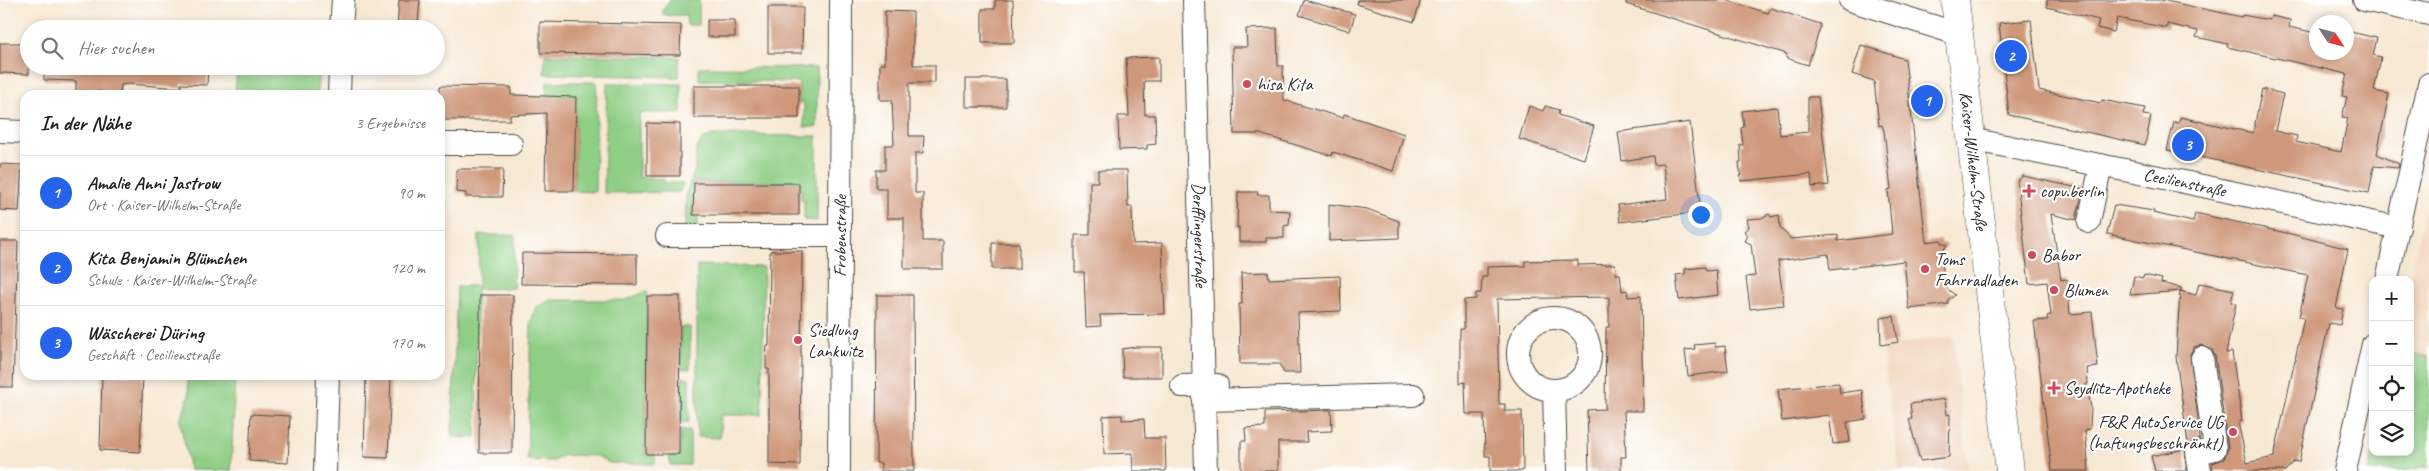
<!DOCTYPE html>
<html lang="de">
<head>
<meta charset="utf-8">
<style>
	body { margin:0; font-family:Caveat,sans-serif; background:#f2f2f2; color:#222 }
	.controls { position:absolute; right:15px; bottom:15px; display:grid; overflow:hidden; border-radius:10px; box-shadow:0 2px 8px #0003 }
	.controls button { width:45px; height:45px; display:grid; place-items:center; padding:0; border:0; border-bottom:1px solid #e0e0e0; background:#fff; color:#222; font:25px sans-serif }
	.compass { position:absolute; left:2309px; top:15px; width:45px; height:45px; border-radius:50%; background:#fff; box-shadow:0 2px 8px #0003; rotate:126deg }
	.you { position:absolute; left:1700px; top:214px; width:18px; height:18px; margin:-12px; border:4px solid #fff; border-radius:50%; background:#1a73e8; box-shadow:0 0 0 8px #1a73e833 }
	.badge { display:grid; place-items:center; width:32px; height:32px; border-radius:50%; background:#2563eb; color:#fff; font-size:16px; font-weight:700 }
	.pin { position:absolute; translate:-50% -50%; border:2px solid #fff; box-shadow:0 1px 5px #0006 }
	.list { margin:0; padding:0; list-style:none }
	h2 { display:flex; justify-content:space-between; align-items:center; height:65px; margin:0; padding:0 20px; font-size:21px }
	h2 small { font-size:16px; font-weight:400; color:#767676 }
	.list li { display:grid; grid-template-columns:32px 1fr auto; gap:15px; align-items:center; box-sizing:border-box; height:75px; padding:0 20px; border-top:1px solid #e0e0e0 }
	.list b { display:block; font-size:19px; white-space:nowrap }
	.list p { margin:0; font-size:16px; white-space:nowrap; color:#767676 }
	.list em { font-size:16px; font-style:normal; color:#767676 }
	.icon { flex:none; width:28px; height:28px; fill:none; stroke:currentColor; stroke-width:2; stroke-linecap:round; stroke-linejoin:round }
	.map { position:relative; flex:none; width:2429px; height:471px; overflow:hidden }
	.search { position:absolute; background:#fff; box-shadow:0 2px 8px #0003; left:20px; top:20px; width:425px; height:55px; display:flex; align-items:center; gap:12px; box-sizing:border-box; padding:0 18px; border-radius:28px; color:#767676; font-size:19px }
	.panel { position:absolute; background:#fff; box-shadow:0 2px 8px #0003; left:20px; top:90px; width:425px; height:290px; border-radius:15px }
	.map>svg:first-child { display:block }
</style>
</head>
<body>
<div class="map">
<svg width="2429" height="471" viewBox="0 0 2429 471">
	<rect width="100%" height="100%" fill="#fff"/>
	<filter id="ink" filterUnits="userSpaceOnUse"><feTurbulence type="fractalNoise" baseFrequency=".02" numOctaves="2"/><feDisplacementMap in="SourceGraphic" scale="10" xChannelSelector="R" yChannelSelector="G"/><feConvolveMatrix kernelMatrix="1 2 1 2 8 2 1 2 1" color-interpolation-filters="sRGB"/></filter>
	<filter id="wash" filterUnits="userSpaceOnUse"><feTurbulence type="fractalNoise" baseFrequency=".0096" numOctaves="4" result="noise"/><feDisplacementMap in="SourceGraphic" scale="20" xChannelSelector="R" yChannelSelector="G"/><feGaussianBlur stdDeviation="1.12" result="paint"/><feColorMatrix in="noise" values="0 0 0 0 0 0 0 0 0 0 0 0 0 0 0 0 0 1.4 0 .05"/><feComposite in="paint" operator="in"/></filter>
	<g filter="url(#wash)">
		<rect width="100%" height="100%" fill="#f7e8d3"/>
		<!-- built -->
		<path fill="#f1d5bd" d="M2429,189v168l-19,-4v-73z
			M1953,337l15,130 -30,4h-39l-17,-125z"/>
		<!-- green -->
		<path fill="#8fce85" stroke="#5d7c58" d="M670,0h29v25h-12l-1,-10h-23v-5z
			M253,21l49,2 -1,6h-56z
			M545,55l134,2v20l-135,-3z
			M237,66h82l-2,29h-82z
			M699,67l118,1v59h-13v-24h-5v-21l-100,-2z
			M547,82h50l-2,110 -21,-1 2,-94 -30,-1z
			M607,83l74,1v29h-42v64l25,2v4h19l-3,9 -76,1z
			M712,135l105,1v85l-13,-1v-19l-3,-1 -1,-18h-107l-1,34 6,1v13h-13l1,-37 9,-23 1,-20 6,-10z
			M479,235h36l-2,53 -36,1 -1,149 -24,-1 5,-151h21z
			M697,265l67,2 -2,148h-41l-1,23 -23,-1z
			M647,291l-2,164h10v9l-46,-1 -12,-7 -33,-1 -10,6 -27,-1 4,-139 6,-14 13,-7h76z
			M681,327h9v42h-9z
			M2410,353l19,4v109l-26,5h-34l4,-19h37z
			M187,375h48l-4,96 -41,-1 -10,-49 9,-26z
			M682,378h7v44h-8z
			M681,430h9v35h-20l-1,-9h11z"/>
		<g id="blocks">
			<!-- building -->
			<path fill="#cf987a" d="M399,0h21l-2,21h-5v8h-16z
				M995,0h18l1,43h-32v-34h13z
				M1304,0l51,14 -5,17 -51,-16z
				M1358,0h63l-7,22 -57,-18z
				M1627,0h99l42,13 3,-5 49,16v4l-12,37 -22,-7 1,-4 -161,-50z
				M2047,0h114l81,17v-2l28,5 1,-4 19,4 -1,7 27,6v19h30v-21l31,7 -4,17 8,2 -7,34 15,3 -12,60 22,10 -1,4 -24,-2 -5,27 -202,-43 7,-28 5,1 1,-6 73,16 9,-44 21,5 -8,37 22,5 -1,6 45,10 7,-34 -6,-1 5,-20 -5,-1 5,-22 -120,-27 1,-3 -32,-7 2,-6 -31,-7v4l-50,-10 -3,14 -17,-4 2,-8 -52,-13z
				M768,7h35l-1,46h-34z
				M885,11l28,1v53h22v18h-26v53h15l-1,17h-8v40h8v48h20v28h-39v-51h-17v-29h-11v-19h9v-25h9l-2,-45h-12v-36h5z
				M707,20h28v17h-28z
				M2031,20l8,70 62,13 1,-3 43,8 -2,7 8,1 -6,29 -136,-30 -10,-92z
				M540,22l141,3 -1,30 -140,-2z
				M1277,28l1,38h5l1,34 59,18 1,-4 60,20 -11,37 -60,-19 -1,4 -72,-22h-26l-2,-87h15l-1,-18z
				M0,43h29v31l-29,-1z
				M1861,45l44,14 21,183 15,-2v3l6,2 -6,8 4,34 10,8 -7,5v4l-39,5 -5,-48 -74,9 -2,-16 -50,7 6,44 -34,4 -4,-32 9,-1 -4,-32 -6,-3 3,-5 -4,-5 5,-4 -2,-8 14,-1 8,-4 2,3 8,-2 1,13 11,11 47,-4v6l54,-7 -4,-44 3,-1 -7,-58 -2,-6 -3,1 -5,-45 -22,-7z
				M1159,57v24h-15l1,34h10l1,29 -9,1v4l-28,1 -1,-34h11l-3,-58z
				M44,66h164l-1,19 -26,-1v4l-53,-4 -7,1 -1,10h-19v-3l-25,-1v-10l-32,-1z
				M966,79h40v28h-40z
				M440,86l71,1v8l65,2 -2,94h-29l1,-78 -36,2v5h-70z
				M694,86h105v32h-105z
				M1808,97h10l11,88 -17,2 -1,-13 -70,7 -2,-19h2l-1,-17h3l-2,-17 3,-1 -2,-16 35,-4 3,28 28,-3z
				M1529,106l14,5 2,-5 14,4 -1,5 36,11 -10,33 -65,-20z
				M1690,122l11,90 -81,10 -2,-17 49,-6 -4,-35 -9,1 -1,-9 -31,5 -4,-29z
				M647,123l33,1v52h-33z
				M0,164l22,1 -3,46 -19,-1z
				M457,169h46l-1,28h-36v-4l-10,-1z
				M1098,170h29l1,37h4l1,37 29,-1 3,71 -65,1 1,11 -15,1 -2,-55h-9v-37h15v-53h8z
				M2023,176l60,13 -7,31 -25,-6 10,66 6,-1 3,35 22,-2 6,55 -11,1 1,16h-2l5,23 -1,22 -5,1 4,41h-37l-18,-150 14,-1 -1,-4 4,-1 -4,-33 -18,2 -12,-103z
				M694,183h105v32h-106z
				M1238,192h20l-1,3h12v15l21,1 -1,14 -5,1v12h-18v4h-27v-15l-2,1z
				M1329,204l38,5 32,12v17l-70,3z
				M2114,205l40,6 -1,2 40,9 2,-9 96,21 57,15 -12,59 7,1 -3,16 -11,-2 -30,139 -5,-1 -9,10h-72l-1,-8 12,-4 4,-11 -13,-92 -3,-6 -11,-5 -7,2 -4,7 10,85 -12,5 -12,-87 4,-66 16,4 3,-12 35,7 -3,12 5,1 -10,50 6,-1 10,69 -4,1 9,41 27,-6 30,-139 -5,-1 9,-42 -201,-41z
				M0,241h18l-5,146h-13z
				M992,243h27v26h-27z
				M770,251h32l-2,214 -31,-1v-95h-3v-12l1,-11h2z
				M522,253l115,1v31l-116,-1z
				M1578,260v5l37,-1 1,10h4l2,17 5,-1 1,7 13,-1 2,115h-19l2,46h-5v14h-32l-2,-61 18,-1 1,-82h3v-30l-112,2 2,105h6v7h17l1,60h-33v-15h-5l-1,-42h-18l-1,-32 -5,1v-54h4v-29l12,-1v-6h5l1,-16h5v-10l38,-1v-5z
				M1705,267l1,4 10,-1 2,25 -39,5 -3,-25 9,-1v-5z
				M1268,272l1,7 71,-3 1,35 -43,2 2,60h-16l-5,-9h-39l-1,-60h3l-1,-31z
				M2144,275l18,4 -1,4 20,5v3l-51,4 4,-19 9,2z
				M480,295h33l-1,158h-33z
				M877,295h36l1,176h-33v-8h-5z
				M647,296h33l-1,158h-33z
				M1894,316l4,26 -17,3 -1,-27z
				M1715,343v4l10,-1 3,25 -40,5 -3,-26 10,-1 -1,-4z
				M1136,347h26v30h-39l-1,-28z
				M102,375h41l-3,77 -40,-2z
				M366,375h25l-3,83 -24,-1z
				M1839,383l1,10 22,-3 4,29 -19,3 3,20 -17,2 -4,-29 -47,6 -4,-32z
				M1945,399l2,16 3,-1 -1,43 -29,4 -11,-42h3l-2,-15z
				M1331,410l1,21 -26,1 1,10h-29v29h-37v-30h5l-1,-13 20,-1v-15z
				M251,414l39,2 -2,47 -39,-2z
				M1122,415v5l22,-1 1,19h20l1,33h-33l-1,-18 -28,1 -1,-38z
				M2185,449l2,22h-32l-4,-15z"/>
		</g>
	</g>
	<g filter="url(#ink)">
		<use href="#blocks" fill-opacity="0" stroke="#4a4744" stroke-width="1"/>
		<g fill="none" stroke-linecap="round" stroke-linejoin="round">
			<defs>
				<g id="minor">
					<path id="s1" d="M1194,0l12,471"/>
					<path d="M1850,0l108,34"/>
					<path d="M2364,0l65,14"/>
					<path d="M341,29l2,-29"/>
					<path d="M339,95l1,-29"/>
					<path d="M0,131l25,1"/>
					<path id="s2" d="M1970,139l214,43 215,46"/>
					<path d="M440,144h71"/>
					<path d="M2089,222l12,-57"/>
					<path d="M667,236h172"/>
					<path d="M2387,280l42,-196"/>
					<circle cx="1554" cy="354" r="36"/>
					<path d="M1182,386l35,-1"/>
					<path d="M1554,390l2,81"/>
					<path d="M1204,400l209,-5"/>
					<path d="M325,471l3,-96"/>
					<path id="s3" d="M839,471l2,-471"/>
					<path d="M2200,471l-3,-18 18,-4 -13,-91"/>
					<path d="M2345,471l28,-127"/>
				</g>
				<g id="major">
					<path id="s4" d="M1955,0l55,471"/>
				</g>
			</defs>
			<!-- minor casing -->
			<use href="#minor" stroke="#4a4744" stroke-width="24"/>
			<!-- major casing -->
			<use href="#major" stroke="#4a4744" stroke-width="29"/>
			<!-- minor -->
			<use href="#minor" stroke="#fff" stroke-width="22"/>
			<!-- major -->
			<use href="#major" stroke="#fff" stroke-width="28"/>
		</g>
	</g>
	<!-- markers -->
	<g fill="#d1495b" stroke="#fff" stroke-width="2">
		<circle cx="1247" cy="84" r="5"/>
		<path d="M2026.5 183.5h5v5h5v5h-5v5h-5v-5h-5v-5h5z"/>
		<circle cx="2032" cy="255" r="5"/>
		<circle cx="1925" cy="269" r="5"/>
		<circle cx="2054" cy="290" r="5"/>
		<circle cx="798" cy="340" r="5"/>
		<path d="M2051.5 380.5h5v5h5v5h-5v5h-5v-5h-5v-5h5z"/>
		<circle cx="2233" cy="432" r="5"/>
	</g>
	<g text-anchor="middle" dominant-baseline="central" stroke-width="4.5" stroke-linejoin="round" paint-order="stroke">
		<!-- poi labels -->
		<g font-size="18" fill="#2b2b2b" stroke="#fff" text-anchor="start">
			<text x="1257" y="84">hisa Kita</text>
			<text x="2040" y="191">copv.berlin</text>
			<text x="2042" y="255">Babor</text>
			<text x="1935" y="259">Toms<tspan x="1935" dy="21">Fahrradladen</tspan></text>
			<text x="2064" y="290">Blumen</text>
			<text x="808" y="330">Siedlung<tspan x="808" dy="21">Lankwitz</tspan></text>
			<text x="2064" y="388">Seydlitz-Apotheke</text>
			<text x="2223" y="422" text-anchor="end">F&amp;R AutoService UG<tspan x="2223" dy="21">(haftungsbeschränkt)</tspan></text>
		</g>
		<!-- street labels -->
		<g font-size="18" fill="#2b2b2b" stroke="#fff">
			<text stroke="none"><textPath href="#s4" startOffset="162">Kaiser-Wilhelm-Straße</textPath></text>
			<text stroke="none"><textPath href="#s2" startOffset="219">Cecilienstraße</textPath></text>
			<text stroke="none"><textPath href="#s1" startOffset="235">Derfflingerstraße</textPath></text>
			<text stroke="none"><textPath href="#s3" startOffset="235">Frobenstraße</textPath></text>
		</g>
	</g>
</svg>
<div class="controls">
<button>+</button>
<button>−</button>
<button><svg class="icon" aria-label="locate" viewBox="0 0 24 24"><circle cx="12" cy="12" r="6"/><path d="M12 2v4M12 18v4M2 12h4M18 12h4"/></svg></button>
<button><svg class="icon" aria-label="layers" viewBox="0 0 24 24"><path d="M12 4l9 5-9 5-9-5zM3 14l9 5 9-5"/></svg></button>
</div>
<svg class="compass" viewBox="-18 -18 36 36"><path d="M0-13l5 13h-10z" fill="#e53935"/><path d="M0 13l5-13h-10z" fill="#767676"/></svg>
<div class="you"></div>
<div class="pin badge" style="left:1927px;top:101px">1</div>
<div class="pin badge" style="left:2011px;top:56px">2</div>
<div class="pin badge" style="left:2188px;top:145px">3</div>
<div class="search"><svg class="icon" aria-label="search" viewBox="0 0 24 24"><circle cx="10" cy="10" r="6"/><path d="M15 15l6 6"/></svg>Hier suchen</div>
<section class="panel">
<h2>In der Nähe<small>3 Ergebnisse</small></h2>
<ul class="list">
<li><span class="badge">1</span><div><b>Amalie Anni Jastrow</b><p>Ort · Kaiser-Wilhelm-Straße</p></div><em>90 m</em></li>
<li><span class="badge">2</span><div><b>Kita Benjamin Blümchen</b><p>Schule · Kaiser-Wilhelm-Straße</p></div><em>120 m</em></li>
<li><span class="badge">3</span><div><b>Wäscherei Düring</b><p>Geschäft · Cecilienstraße</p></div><em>170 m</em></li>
</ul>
</section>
</div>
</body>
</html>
